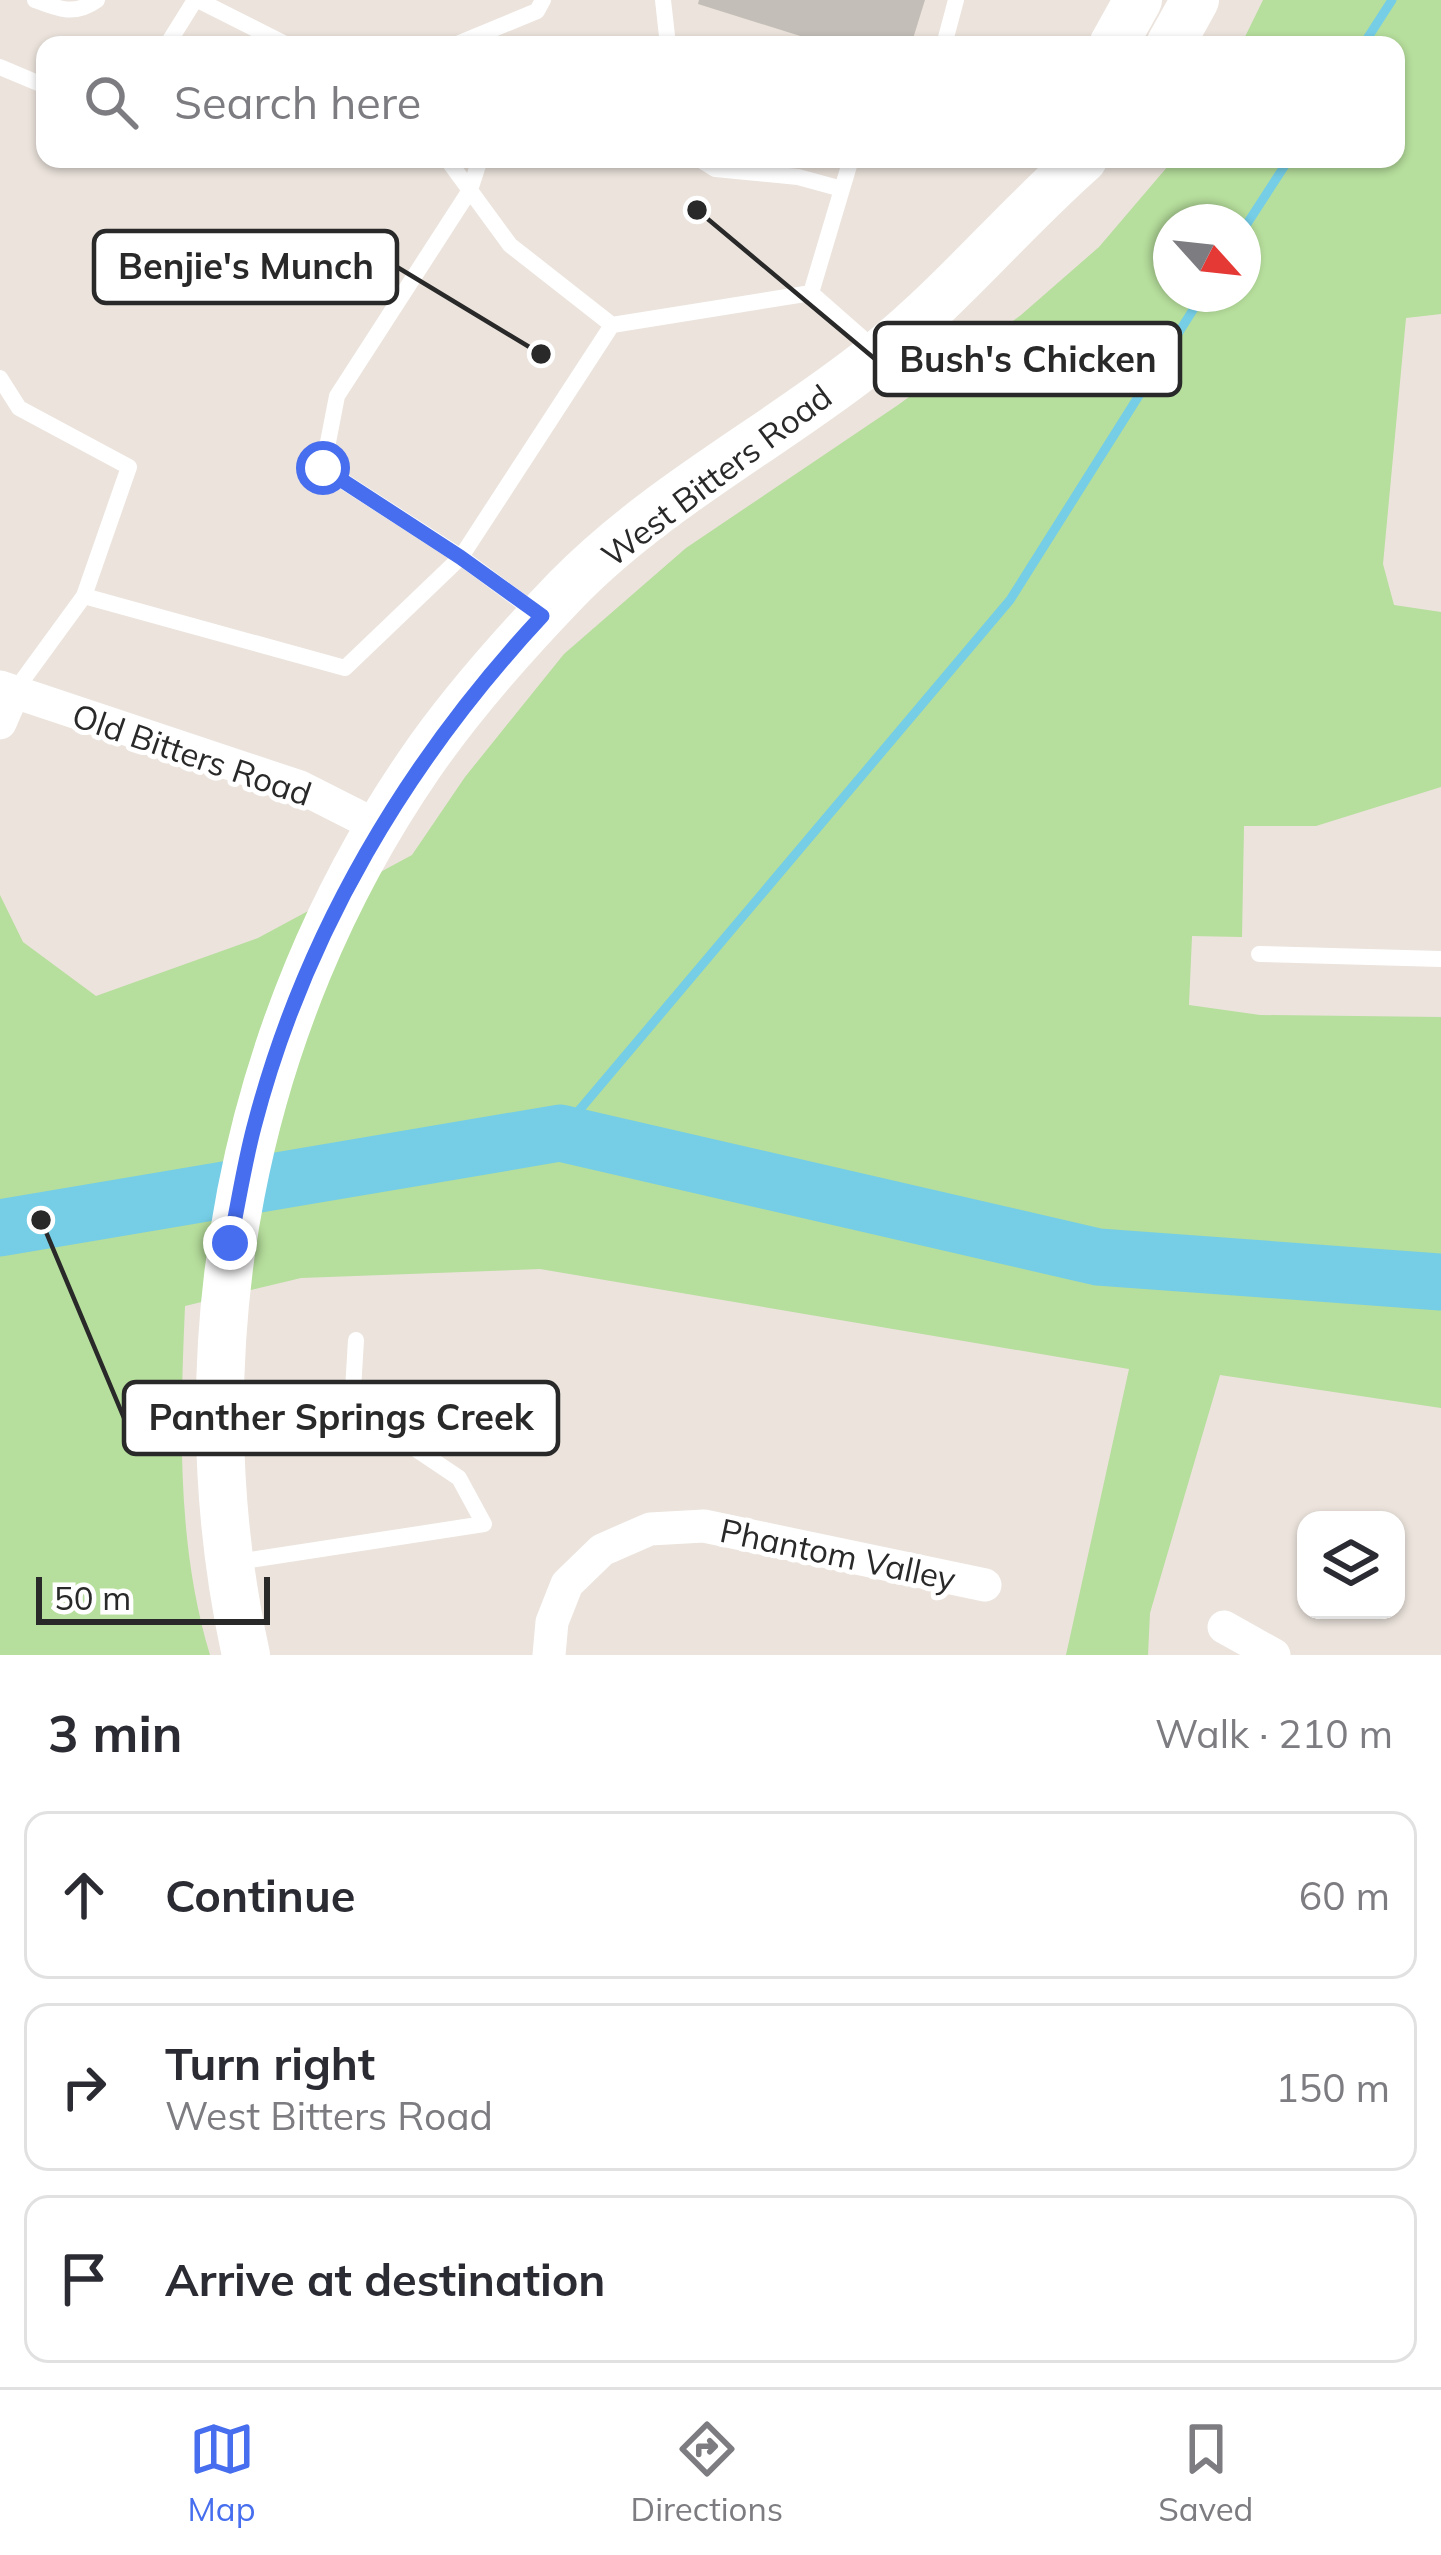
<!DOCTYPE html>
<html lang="en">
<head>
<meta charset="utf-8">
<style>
	body { margin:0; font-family:Mulish,sans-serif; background:#f2f2f3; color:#2b2b33 }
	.controls { position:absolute; right:36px; bottom:36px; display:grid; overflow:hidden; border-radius:24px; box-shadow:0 3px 9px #0004 }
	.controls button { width:108px; height:108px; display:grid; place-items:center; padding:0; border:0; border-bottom:3px solid #e1e1e2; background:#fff; color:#2b2b33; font:60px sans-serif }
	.compass { position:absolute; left:1153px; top:204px; width:108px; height:108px; border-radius:50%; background:#fff; box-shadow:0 3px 9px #0004; rotate:117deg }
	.scale { position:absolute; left:36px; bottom:30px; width:234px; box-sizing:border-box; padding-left:12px; border:6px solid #292929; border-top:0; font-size:33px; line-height:42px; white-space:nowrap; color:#292929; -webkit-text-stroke:9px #fff; paint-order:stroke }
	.stop { position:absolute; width:36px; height:36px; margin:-27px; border:9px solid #466eee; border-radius:50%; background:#fff }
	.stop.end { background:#466eee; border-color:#fff; box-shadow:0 3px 12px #0008 }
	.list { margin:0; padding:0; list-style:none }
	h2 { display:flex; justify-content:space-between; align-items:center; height:156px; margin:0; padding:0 48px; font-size:51px }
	h2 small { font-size:39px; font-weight:400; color:#7c7c81 }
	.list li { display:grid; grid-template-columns:78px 1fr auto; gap:36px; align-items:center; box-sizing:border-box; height:168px; margin:0 24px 24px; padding:0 24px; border:3px solid #e1e1e2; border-radius:24px }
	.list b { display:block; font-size:45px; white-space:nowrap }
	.list p { margin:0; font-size:39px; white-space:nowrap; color:#7c7c81 }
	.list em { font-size:39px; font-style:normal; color:#7c7c81 }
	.icon { flex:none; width:66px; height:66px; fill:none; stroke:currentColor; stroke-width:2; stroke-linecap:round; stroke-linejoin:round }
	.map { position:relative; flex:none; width:1441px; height:1655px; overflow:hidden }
	.search { position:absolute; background:#fff; box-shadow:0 3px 9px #0004; left:36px; right:36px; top:36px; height:132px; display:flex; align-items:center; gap:30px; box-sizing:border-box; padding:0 42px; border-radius:24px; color:#7c7c81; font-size:45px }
	.sheet { height:732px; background:#fff }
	nav { display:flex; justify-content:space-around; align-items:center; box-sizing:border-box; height:168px; border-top:3px solid #e1e1e2; background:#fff; font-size:33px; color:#7c7c81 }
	nav a { display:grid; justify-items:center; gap:6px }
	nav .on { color:#466eee }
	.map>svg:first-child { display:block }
</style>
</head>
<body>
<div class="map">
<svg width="1441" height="1655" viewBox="0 0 1441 1655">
	<rect width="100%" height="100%" fill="#ebe3dc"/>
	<!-- green -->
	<path fill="#b6de9c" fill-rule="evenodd" d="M1263,0h178v314l-35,4 -23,246 11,41 47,7v175l-125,39h-72l-2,111 -50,-1 -3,69 71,10 181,2v391l-221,-33 -70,238 -2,42h-82l63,-286 -589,-100 -239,9 -116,28c-5,116 -9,237 25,349h-210v-760l23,47 73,54 162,-58 154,-83 53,-78 99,-123 122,-106 212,-143 123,-90 78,-68 75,-88h222v-114h-155zM1171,222h72v72h-72z"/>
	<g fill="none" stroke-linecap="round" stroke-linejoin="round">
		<!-- stream -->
		<path stroke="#75cee6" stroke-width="9" d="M1363,45l29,-45
			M1243,230l46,-71
			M560,1133l450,-533 193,-306"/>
		<!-- river -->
		<path stroke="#75cee6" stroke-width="57" d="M0,1228l560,-95 538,124 343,25"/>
	</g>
	<!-- building -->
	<path fill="#c3beb7" d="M699,0h226l-14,45h-82l-131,-41z"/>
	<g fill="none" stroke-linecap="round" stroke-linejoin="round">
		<!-- service -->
		<path stroke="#fff" stroke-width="16" d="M35,0c23,9 40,16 62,0
			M198,0l89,45
			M663,0l5,45
			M167,45l28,-45
			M455,45l82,-34 6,-11
			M944,45l12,-45
			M0,67l45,19
			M447,159l63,86 102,80
			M699,159l16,10 83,8 44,12
			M851,159l-40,134 66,58
			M0,378l19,30 110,59 -45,129
			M538,614l-77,-57 151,-232 199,-32
			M14,692l70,-96 261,72 116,-111 -138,-89 14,-72 133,-206 10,-31
			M1259,954l182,5
			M237,1562l247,-38 -25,-46 -107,-72 4,-66"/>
		<!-- minor -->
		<path stroke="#fff" stroke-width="33" d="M0,687l300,100 81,41
			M0,723l13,-30
			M1224,1627l50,28
			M549,1655l3,-33 15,-38 35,-34 48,-21 54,-3 281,59"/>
		<!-- secondary -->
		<path stroke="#fff" stroke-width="48" d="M1113,45l25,-45
			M1170,45l25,-45
			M246,1655c-67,-304 -4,-632 173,-890 43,-63 95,-121 148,-176 84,-86 192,-144 287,-216 85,-62 151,-145 229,-214"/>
	</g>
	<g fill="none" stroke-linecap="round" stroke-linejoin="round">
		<!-- route -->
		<path stroke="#466eee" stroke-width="15" d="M230,1243c8,-38 14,-78 24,-116 50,-193 153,-366 288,-511l-82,-59 -137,-89"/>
	</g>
	<g text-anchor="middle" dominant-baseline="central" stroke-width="10" stroke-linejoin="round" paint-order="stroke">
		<!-- street labels -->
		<g font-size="33" fill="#292929" stroke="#fff">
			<text transform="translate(716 475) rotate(-37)">West Bitters Road</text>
			<text transform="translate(192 754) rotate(19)">Old Bitters Road</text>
			<text transform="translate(838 1554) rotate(12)">Phantom Valley</text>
		</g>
	</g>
	<!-- callouts -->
	<path fill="none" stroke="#292929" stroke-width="4.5" d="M541 354L397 267M697 210L875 359M41 1220L124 1418"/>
	<g fill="#292929" stroke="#fff" stroke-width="4.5">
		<circle cx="541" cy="354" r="12"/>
		<circle cx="697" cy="210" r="12"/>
		<circle cx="41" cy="1220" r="12"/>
	</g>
	<g fill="#fff" stroke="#292929" stroke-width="4.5">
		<rect x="94" y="231" width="303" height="72" rx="12"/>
		<rect x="875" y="323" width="305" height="72" rx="12"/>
		<rect x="124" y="1382" width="434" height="72" rx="12"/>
	</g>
	<g font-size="36" text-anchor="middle" font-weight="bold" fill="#292929">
		<text x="246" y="279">Benjie's Munch</text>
		<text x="1028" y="372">Bush's Chicken</text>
		<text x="341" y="1430">Panther Springs Creek</text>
	</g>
</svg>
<div class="controls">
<button><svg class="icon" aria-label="layers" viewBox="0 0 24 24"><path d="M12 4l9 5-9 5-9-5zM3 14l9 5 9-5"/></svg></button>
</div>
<svg class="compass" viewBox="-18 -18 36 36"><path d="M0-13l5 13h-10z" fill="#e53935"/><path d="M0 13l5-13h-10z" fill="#7c7c81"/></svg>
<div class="scale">50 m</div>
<div class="stop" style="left:323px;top:468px"></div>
<div class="stop end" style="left:230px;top:1243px"></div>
<div class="search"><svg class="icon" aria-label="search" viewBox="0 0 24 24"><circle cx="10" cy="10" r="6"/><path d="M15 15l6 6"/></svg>Search here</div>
</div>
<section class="sheet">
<h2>3 min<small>Walk · 210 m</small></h2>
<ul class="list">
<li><svg class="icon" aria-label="ahead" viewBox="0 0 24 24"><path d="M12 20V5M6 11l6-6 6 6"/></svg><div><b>Continue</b></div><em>60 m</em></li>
<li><svg class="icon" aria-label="right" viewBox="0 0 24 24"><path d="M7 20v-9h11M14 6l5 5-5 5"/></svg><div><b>Turn right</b><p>West Bitters Road</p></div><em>150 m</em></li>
<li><svg class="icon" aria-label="arrive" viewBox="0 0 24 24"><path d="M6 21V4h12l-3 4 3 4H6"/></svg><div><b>Arrive at destination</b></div></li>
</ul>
</section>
<nav>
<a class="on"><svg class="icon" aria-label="map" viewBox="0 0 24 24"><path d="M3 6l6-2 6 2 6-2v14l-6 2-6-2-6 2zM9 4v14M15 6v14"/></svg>Map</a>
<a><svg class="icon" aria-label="directions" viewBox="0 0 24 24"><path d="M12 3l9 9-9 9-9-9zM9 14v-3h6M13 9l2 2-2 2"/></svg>Directions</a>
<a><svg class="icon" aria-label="saved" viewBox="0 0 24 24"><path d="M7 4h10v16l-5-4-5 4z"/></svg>Saved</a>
</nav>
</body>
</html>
